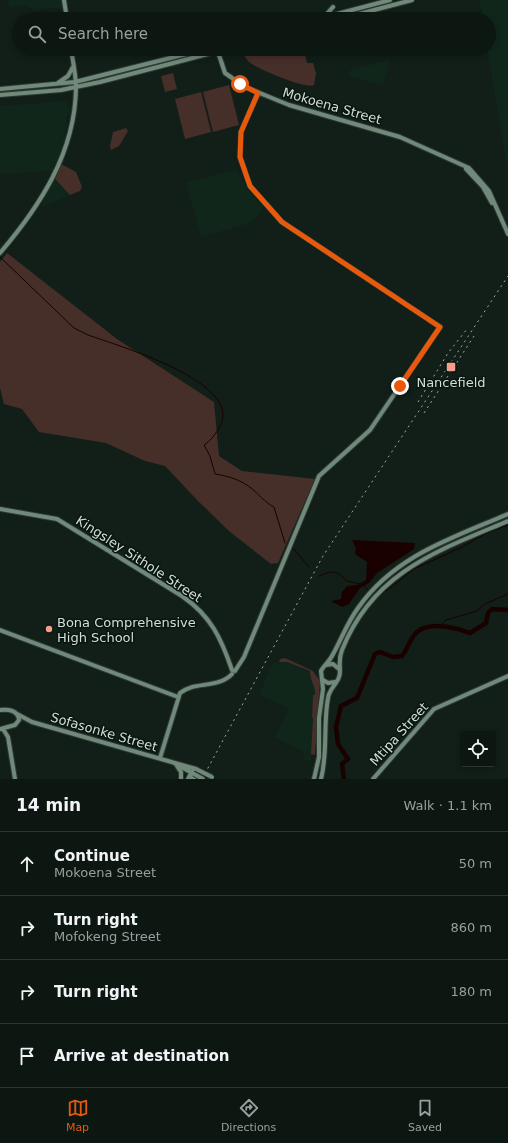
<!DOCTYPE html>
<html lang="en">
<head>
<meta charset="utf-8">
<style>
	body { margin:0; font-family:"DejaVu Sans",sans-serif; background:#1b2420; color:#f1f3f6 }
	.controls { position:absolute; right:12px; bottom:12px; display:grid; overflow:hidden; border-radius:4px; box-shadow:0 2px 6px #0003 }
	.controls button { width:36px; height:36px; display:grid; place-items:center; padding:0; border:0; border-bottom:1px solid #2d3632; background:#0d1712; color:#f1f3f6; font:20px sans-serif }
	.stop { position:absolute; width:12px; height:12px; margin:-9px; border:3px solid #ea580c; border-radius:50%; background:#fff }
	.stop.end { background:#ea580c; border-color:#fff; box-shadow:0 1px 4px #0008 }
	.list { margin:0; padding:0; list-style:none }
	h2 { display:flex; justify-content:space-between; align-items:center; height:52px; margin:0; padding:0 16px; font-size:17px }
	h2 small { font-size:13px; font-weight:400; color:#9a9f9f }
	.list li { display:grid; grid-template-columns:26px 1fr auto; gap:12px; align-items:center; box-sizing:border-box; height:64px; padding:0 16px; border-top:1px solid #2d3632 }
	.list b { display:block; font-size:15px; white-space:nowrap }
	.list p { margin:0; font-size:13px; white-space:nowrap; color:#9a9f9f }
	.list em { font-size:13px; font-style:normal; color:#9a9f9f }
	.icon { flex:none; width:22px; height:22px; fill:none; stroke:currentColor; stroke-width:2; stroke-linecap:round; stroke-linejoin:round }
	.map { position:relative; flex:none; width:508px; height:779px; overflow:hidden }
	.search { position:absolute; background:#0d1712; box-shadow:0 2px 6px #0003; left:12px; right:12px; top:12px; height:44px; display:flex; align-items:center; gap:10px; box-sizing:border-box; padding:0 14px; border-radius:22px; color:#9a9f9f; font-size:15px }
	.sheet { height:308px; background:#0d1712 }
	nav { display:flex; justify-content:space-around; align-items:center; box-sizing:border-box; height:56px; border-top:1px solid #2d3632; background:#0d1712; font-size:11px; color:#9a9f9f }
	nav a { display:grid; justify-items:center; gap:2px }
	nav .on { color:#ea580c }
	.map>svg:first-child { display:block }
</style>
</head>
<body>
<div class="map">
<svg width="508" height="779" viewBox="0 0 508 779">
	<rect width="100%" height="100%" fill="#111f18"/>
	<!-- built -->
	<path fill="#10261b" d="M8,0h53l1,9 -12,-1 -14,3 -10,-6 -17,2z
		M479,0h29v172l-21,-123h2v-30h-6z
		M390,60l-7,26 -34,-10 1,-6z
		M66,101l4,9 -3,4 -3,35 -12,22 -52,3v-68z
		M237,170l12,22h2l12,16v3l-16,13 -46,13 -15,-55z
		M55,179l15,16 -27,12 -2,-2z
		M283,661l27,10 -1,4 7,14 -1,6h-2l-1,22 1,1v21l-2,21 -7,1v-9l-29,-15 14,-29 -30,-13 14,-33 6,1z"/>
	<!-- green -->
	<path fill="#462e29" d="M254,49h50l3,14h6l3,10 -2,12c-9,4 -56,-16 -65,-23 -3,-3 -4,-6 -6,-10z
		M173,73l4,16 -12,3 -4,-16z
		M229,85l10,40 -26,7 -10,-40z
		M201,92l10,40 -26,7 -10,-40z
		M126,128l2,3 -9,15 -8,4 -1,-4 3,-14z
		M63,165l13,7 6,15 -2,4 -10,4 -15,-16 6,-13z
		M7,253l110,86 97,63 5,54 23,15 73,8 -37,84 -7,1 -42,-33 -31,-30 -33,-35 -20,-5 -39,-18 -67,-11 -17,-23 -18,-5 -4,-16v-126z
		M285,658l28,13 7,10 -5,74 -4,-1 2,-36h-1l1,-23h2c1,-8 -6,-16 -5,-24l-23,-9h-8l1,-3z"/>
	<!-- water -->
	<path fill="#190100" d="M352,540l63,3 -1,6 -37,24 -8,10 -9,5 -11,16 -7,3 -11,-6 10,-2 1,-7 5,-6 10,-1 9,-5 1,-18 -12,-8 1,-6z"/>
	<g fill="none" stroke-linecap="round" stroke-linejoin="round">
		<!-- stream -->
		<path stroke="#190100" stroke-width="1" d="M0,257l74,71 14,7c28,10 152,46 133,89 -3,7 -11,18 -17,21l6,11 5,18c13,2 26,6 36,14 8,6 13,14 23,19l11,36
			M293,548l16,19
			M319,576l11,-4 8,1 9,8 13,3
			M363,585l5,5
			M377,598l37,-29 46,-21 27,-15 21,-8
			M439,627l7,-7 31,-9 8,-7 23,-10"/>
		<!-- river -->
		<path stroke="#190100" stroke-width="4.5" d="M344,779l-2,-15 6,-5 -10,-15 -2,-17 5,-21 16,-8 18,-44 5,-2 13,5 9,-1c6,-7 8,-18 15,-24 14,-11 39,-4 53,1l16,-10 2,-10 4,-4 16,1"/>
		<defs>
			<path id="secondary" d="M64,0l3,19
				M325,16l8,-9
				M318,19l72,-19
				M340,19l72,-19
				M217,49l8,24 20,14 44,18 111,32 69,31 20,23 19,43
				M58,83l10,-7 5,-9
				M0,89l75,-7 131,-33
				M0,95l61,-5 39,-8 127,-33
				M466,169l17,18 9,16
				M0,253c40,-47 75,-100 76,-165 0,-13 -3,-26 -5,-39
				M0,509l57,10 125,77c29,20 39,42 50,74
				M0,630l178,67
				M326,665l7,-1 6,5
				M235,671l9,-14 75,-181 51,-46 70,-103 -158,-105 -32,-36 -10,-29 1,-25 17,-39
				M323,680l5,3 7,-1
				M0,710c8,-1 18,0 19,10l-4,5 -15,4
				M17,714l15,8 164,47
				M3,729l5,8 7,42
				M160,758l20,-65c14,-12 38,-4 52,-19
				M174,763l20,11
				M177,766l4,6v7
				M189,777l8,2
				M188,779l4,-8
				M314,779l5,-22v-39l4,-29 -2,-18c3,-6 8,-9 11,-15 9,-16 15,-33 26,-48 36,-52 94,-70 150,-94
				M321,779c7,-27 2,-54 7,-81 1,-9 9,-14 11,-21 3,-7 -2,-15 3,-27 31,-78 95,-99 166,-129
				M373,779l61,-70 74,-33"/>
		</defs>
		<!-- secondary casing -->
		<use href="#secondary" stroke="#2c3a33" stroke-width="6"/>
		<!-- secondary -->
		<use href="#secondary" stroke="#71897b" stroke-width="4"/>
		<!-- rail -->
		<path stroke="#9faaa4" stroke-width="1" stroke-dasharray="2 4" stroke-linecap="butt" d="M418,402l30,-49 19,-24
			M424,413l50,-77
			M202,779l121,-223 185,-280"/>
		<defs>
			<path id="secondary-bridge" d="M196,769l16,8
				M194,774l9,5"/>
		</defs>
		<!-- secondary-bridge casing -->
		<use href="#secondary-bridge" stroke="#2c3a33" stroke-width="6" stroke-linecap="butt"/>
		<!-- secondary-bridge -->
		<use href="#secondary-bridge" stroke="#71897b" stroke-width="4"/>
	</g>
	<g fill="none" stroke-linecap="round" stroke-linejoin="round">
		<!-- route -->
		<path stroke="#ea580c" stroke-width="5" d="M240,84l18,9 -17,39 -1,25 10,29 32,36 158,105 -40,59"/>
	</g>
	<!-- markers -->
	<g fill="#f49d8b" stroke="#08160f" stroke-width="1.5">
		<rect x="446" y="362" width="10" height="10" rx="2"/>
		<circle cx="49" cy="629" r="4"/>
	</g>
	<g text-anchor="middle" dominant-baseline="central" stroke-width="3" stroke-linejoin="round" paint-order="stroke">
		<!-- street labels -->
		<g font-size="13" fill="#d4ded8" stroke="#08160f">
			<text transform="translate(332 106) rotate(16)">Mokoena Street</text>
			<text transform="translate(139 559) rotate(33)">Kingsley Sithole Street</text>
			<text transform="translate(104 732) rotate(16)">Sofasonke Street</text>
			<text transform="translate(399 734) rotate(-48)">Mtipa Street</text>
		</g>
		<!-- poi labels -->
		<g font-size="13" fill="#d4ded8" stroke="#08160f">
			<text x="451" y="382">Nancefield</text>
			<text x="57" y="622" text-anchor="start">Bona Comprehensive<tspan x="57" dy="15">High School</tspan></text>
		</g>
	</g>
</svg>
<div class="controls">
<button><svg class="icon" aria-label="locate" viewBox="0 0 24 24"><circle cx="12" cy="12" r="6"/><path d="M12 2v4M12 18v4M2 12h4M18 12h4"/></svg></button>
</div>
<div class="stop" style="left:240px;top:84px"></div>
<div class="stop end" style="left:400px;top:386px"></div>
<div class="search"><svg class="icon" aria-label="search" viewBox="0 0 24 24"><circle cx="10" cy="10" r="6"/><path d="M15 15l6 6"/></svg>Search here</div>
</div>
<section class="sheet">
<h2>14 min<small>Walk · 1.1 km</small></h2>
<ul class="list">
<li><svg class="icon" aria-label="ahead" viewBox="0 0 24 24"><path d="M12 20V5M6 11l6-6 6 6"/></svg><div><b>Continue</b><p>Mokoena Street</p></div><em>50 m</em></li>
<li><svg class="icon" aria-label="right" viewBox="0 0 24 24"><path d="M7 20v-9h11M14 6l5 5-5 5"/></svg><div><b>Turn right</b><p>Mofokeng Street</p></div><em>860 m</em></li>
<li><svg class="icon" aria-label="right" viewBox="0 0 24 24"><path d="M7 20v-9h11M14 6l5 5-5 5"/></svg><div><b>Turn right</b></div><em>180 m</em></li>
<li><svg class="icon" aria-label="arrive" viewBox="0 0 24 24"><path d="M6 21V4h12l-3 4 3 4H6"/></svg><div><b>Arrive at destination</b></div></li>
</ul>
</section>
<nav>
<a class="on"><svg class="icon" aria-label="map" viewBox="0 0 24 24"><path d="M3 6l6-2 6 2 6-2v14l-6 2-6-2-6 2zM9 4v14M15 6v14"/></svg>Map</a>
<a><svg class="icon" aria-label="directions" viewBox="0 0 24 24"><path d="M12 3l9 9-9 9-9-9zM9 14v-3h6M13 9l2 2-2 2"/></svg>Directions</a>
<a><svg class="icon" aria-label="saved" viewBox="0 0 24 24"><path d="M7 4h10v16l-5-4-5 4z"/></svg>Saved</a>
</nav>
</body>
</html>
